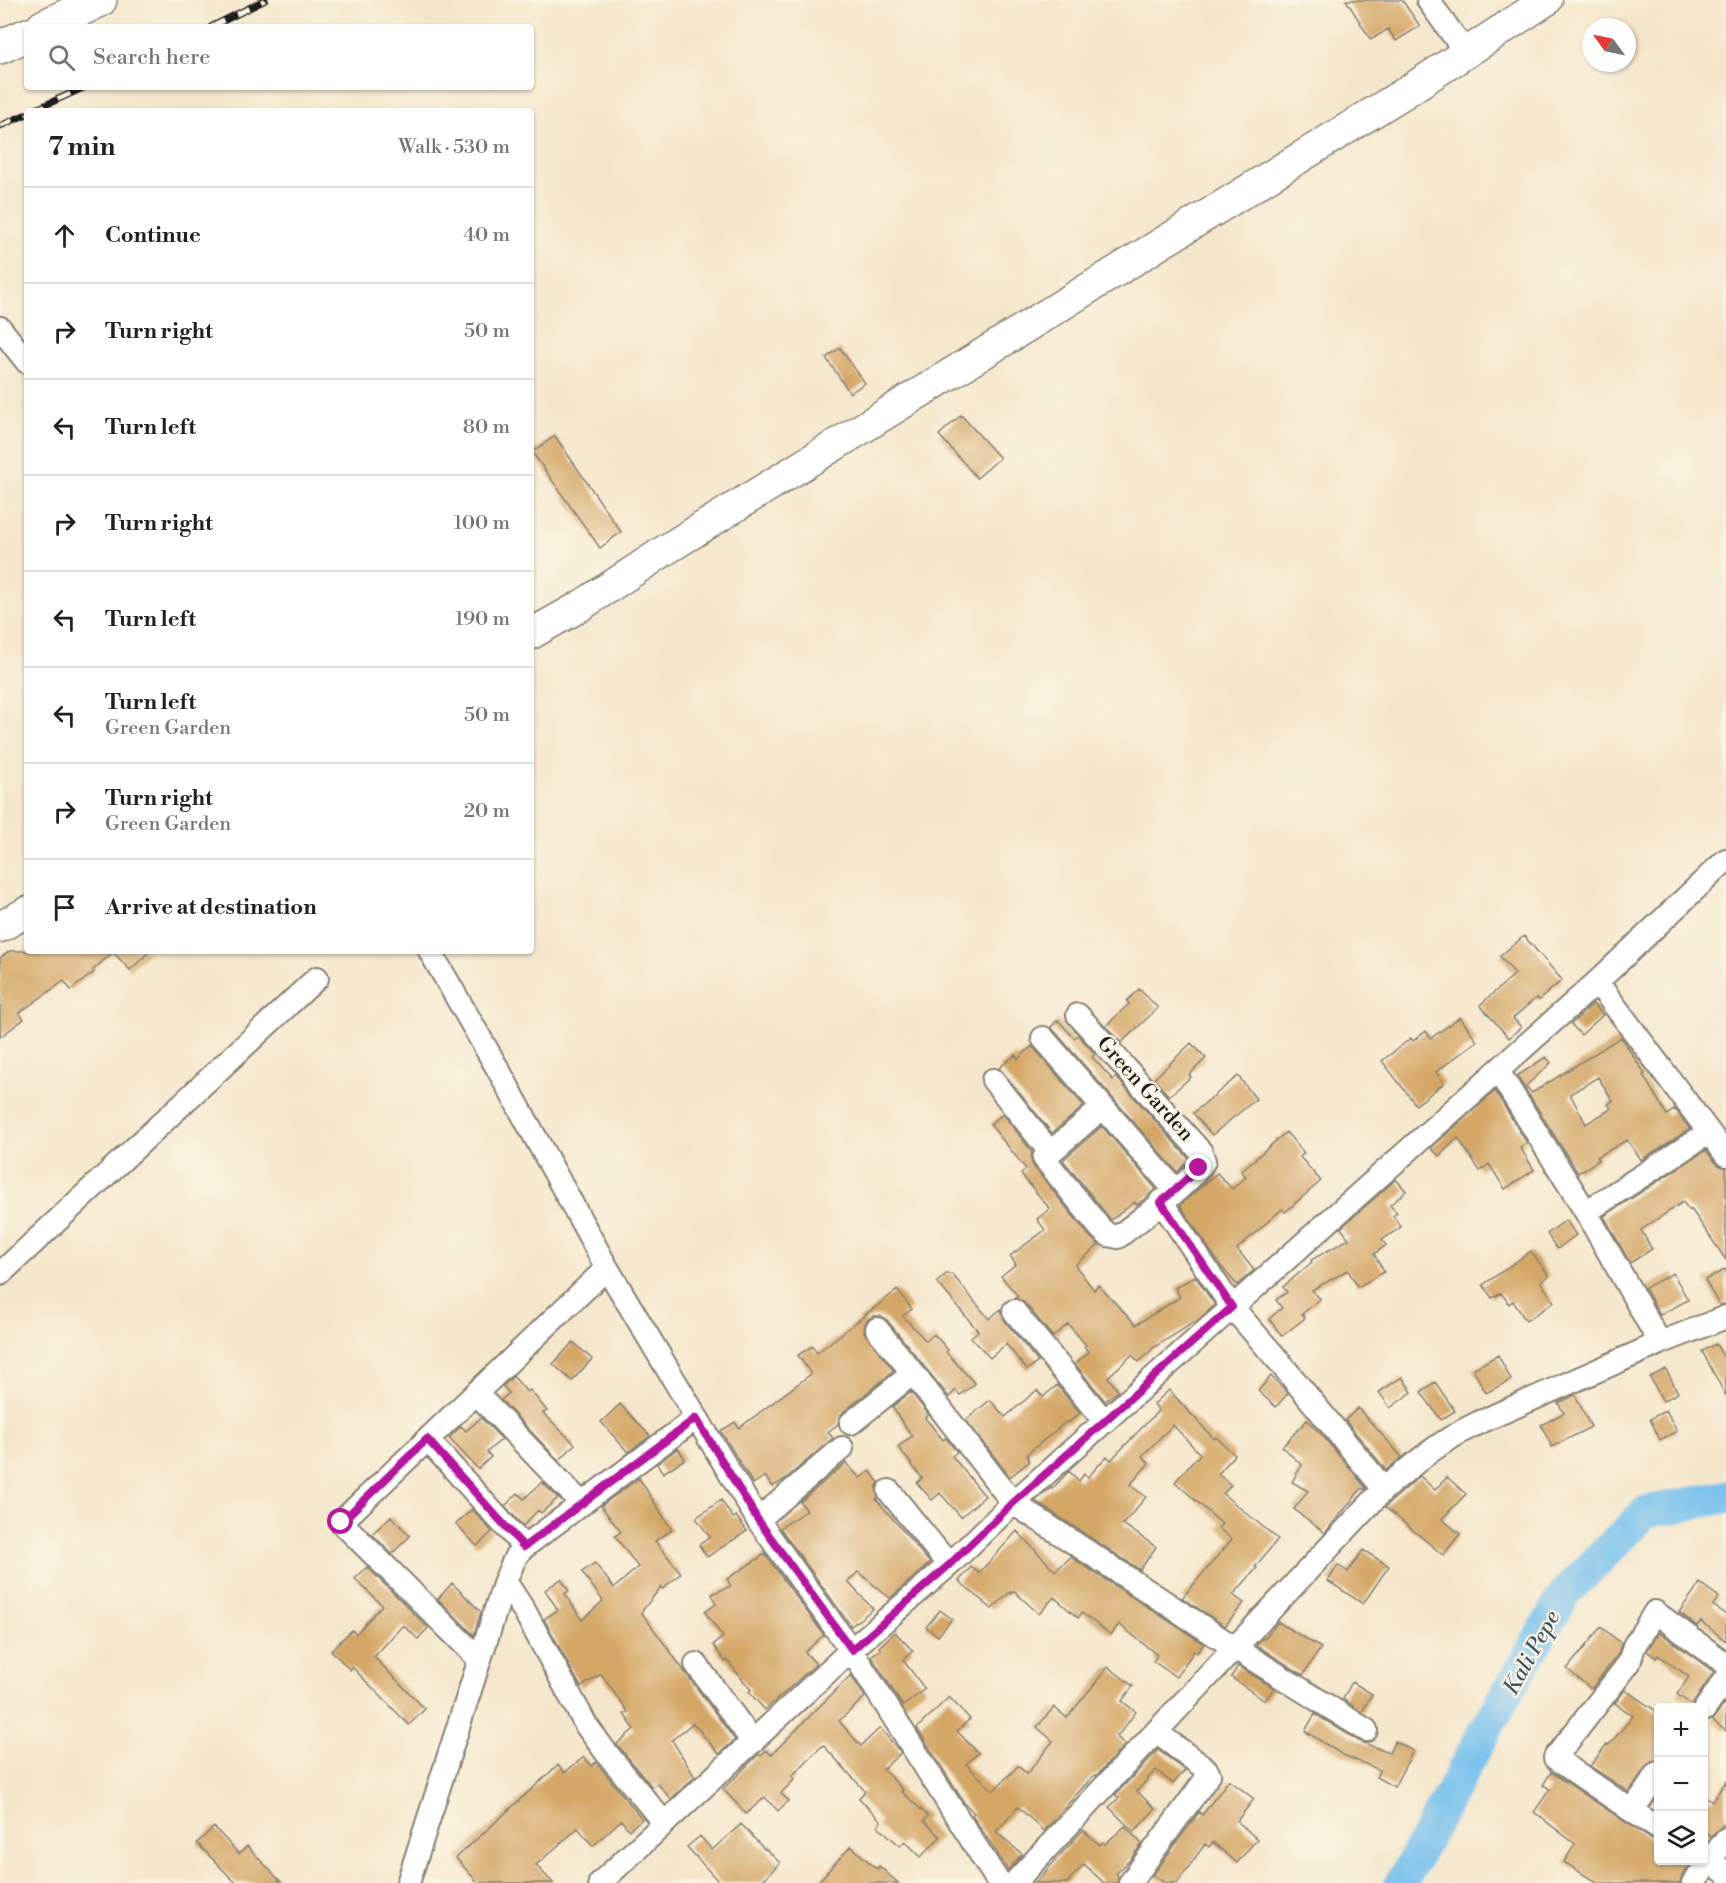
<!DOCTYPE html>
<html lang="en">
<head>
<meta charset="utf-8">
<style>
	body { margin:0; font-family:"Libre Bodoni",serif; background:#f2f2f2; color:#202124 }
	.controls { position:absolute; right:18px; bottom:18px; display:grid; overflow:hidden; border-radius:6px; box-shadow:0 2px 4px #0004 }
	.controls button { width:54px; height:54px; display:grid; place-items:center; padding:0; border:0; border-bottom:2px solid #e0e0e0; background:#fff; color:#202124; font:30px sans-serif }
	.compass { position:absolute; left:1582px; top:18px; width:54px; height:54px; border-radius:50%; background:#fff; box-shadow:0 2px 4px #0004; rotate:303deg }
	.stop { position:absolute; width:18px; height:18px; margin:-14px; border:4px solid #b5179e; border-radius:50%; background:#fff }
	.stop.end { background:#b5179e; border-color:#fff; box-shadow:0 2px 6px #0008 }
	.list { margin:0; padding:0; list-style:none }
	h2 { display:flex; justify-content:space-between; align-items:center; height:78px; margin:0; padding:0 24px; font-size:26px }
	h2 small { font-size:20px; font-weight:400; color:#757577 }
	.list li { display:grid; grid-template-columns:39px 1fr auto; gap:18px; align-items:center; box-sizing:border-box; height:96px; padding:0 24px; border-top:2px solid #e0e0e0 }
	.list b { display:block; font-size:22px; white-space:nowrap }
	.list p { margin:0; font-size:20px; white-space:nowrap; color:#757577 }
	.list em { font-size:20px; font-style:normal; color:#757577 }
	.icon { flex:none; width:33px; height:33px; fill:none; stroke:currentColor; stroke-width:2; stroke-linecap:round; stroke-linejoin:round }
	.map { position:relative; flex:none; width:1726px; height:1883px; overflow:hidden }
	.search { position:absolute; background:#fff; box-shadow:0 2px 4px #0004; left:24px; top:24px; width:510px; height:66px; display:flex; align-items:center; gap:15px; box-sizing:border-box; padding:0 21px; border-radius:6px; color:#757577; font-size:22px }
	.panel { position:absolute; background:#fff; box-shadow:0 2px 4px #0004; left:24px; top:108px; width:510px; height:846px; border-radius:6px }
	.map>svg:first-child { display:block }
</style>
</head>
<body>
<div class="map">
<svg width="1726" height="1883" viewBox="0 0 1726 1883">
	<rect width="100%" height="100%" fill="#fcf5e5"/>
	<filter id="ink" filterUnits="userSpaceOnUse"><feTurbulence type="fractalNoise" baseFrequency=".0167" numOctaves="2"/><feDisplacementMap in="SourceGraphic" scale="12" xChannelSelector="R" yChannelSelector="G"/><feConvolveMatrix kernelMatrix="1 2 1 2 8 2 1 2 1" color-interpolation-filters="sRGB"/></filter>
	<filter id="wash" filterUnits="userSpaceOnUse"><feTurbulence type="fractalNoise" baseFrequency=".008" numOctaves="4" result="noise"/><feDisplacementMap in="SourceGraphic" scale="24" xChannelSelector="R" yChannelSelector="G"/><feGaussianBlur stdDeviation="1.35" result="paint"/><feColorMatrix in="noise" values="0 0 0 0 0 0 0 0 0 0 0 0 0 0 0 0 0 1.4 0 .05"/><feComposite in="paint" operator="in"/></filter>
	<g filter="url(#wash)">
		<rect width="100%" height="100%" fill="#f4e6ca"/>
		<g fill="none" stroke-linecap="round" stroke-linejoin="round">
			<!-- river -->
			<path stroke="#74bfed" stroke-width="33" d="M1401,1883l79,-143 86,-148 80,-80 80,-15"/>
		</g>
		<g id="blocks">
			<!-- building -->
			<path fill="#d4a666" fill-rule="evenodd" d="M1346,0h56l18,26 -24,15 -8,-12 -17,11z
				M840,348l25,35 -15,10 -24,-35z
				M961,415l39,43 -23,20 -38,-43z
				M555,436l66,96 -21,16 -68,-96z
				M1524,936l38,44 -23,20 -3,-2 -23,20 8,9 -12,11 -29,-33 35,-31 -15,-18z
				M10,951h140l-20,19 -17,-18 -20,18 1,2 -23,18 -7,-9 -45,32 5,6 -24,18v-79z
				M1139,989l19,19 -37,35 -15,-17 23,-22 -2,-3z
				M1593,1004l10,11 -22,20 -10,-11z
				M1460,1017l17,24 -41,31 8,11 -28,22 -34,-44 29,-23 2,3 13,-10 5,7z
				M1058,1020l16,18 4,-3 17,19 -3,3 21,23 3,-3 73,82 -12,13 -126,-145z
				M1621,1037l24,37 -2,1 24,40 8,-6 15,20 -49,31 -14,-20 -30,17 2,3 -21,13 -61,-97 29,-19 5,6 -25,23 6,7zM1598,1077l15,24 -5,3 3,5 -25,15 -16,-30z
				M1191,1043l15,15 -17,17 2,2 -22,19 -15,-17z
				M1032,1046l52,60 -32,27 -53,-65 16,-13 3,4z
				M1238,1076l18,23 -44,36 -19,-22z
				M1495,1091l32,52 -7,4 14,23 -29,19 -16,-25 -9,7 -22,-33 -19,18 -8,-8z
				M1003,1114l29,38 -1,8 2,6 57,71 9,8 -24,20 19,25 4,-5 38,40 44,-28 -5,-9 20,-12 20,29 -17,15 -45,28 -14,14 -7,-7 -24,22 10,14 -13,10 -30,-37 14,-12 -5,-5 2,-2 -18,-21 -15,13 -29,-35 -9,-4 3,-2 -17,-20 15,-12 -6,-8 35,-26 -8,-11 13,-10 -29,-35 5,-5 -36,-45z
				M1102,1126l54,63 -19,16 -2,-3 -24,18 -48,-60z
				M1286,1132l18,21 -4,4 21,24 -36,31 -3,-3 -45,40 17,21 -17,15 -17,-20 -40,-60 37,-32 15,16 14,-12 -5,-6z
				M1706,1150l10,13 10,5v92l-35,-51 -2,1 -6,-8 -42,28 11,19 -22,14 -26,-47z
				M1396,1179l10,12 -16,14 7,8 -4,3 8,11 -19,13 4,5 -12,9 10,18 -26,15 -10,-17 -36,20 8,9 -18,15 3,4 -23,18 -13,-17 13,-11 -6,-8 11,-8 -4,-5 29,-25 -1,-2 38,-21 -8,-11z
				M1566,1220l10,15 -19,14 -10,-15z
				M1531,1251l18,25 -8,6 13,20 -28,19 -13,-20 -4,3 -8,-11 -9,5 -9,-13z
				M1726,1269v35l-7,1 -14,-25z
				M1673,1273l15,27 -28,15 -15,-27z
				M946,1274h6l37,45 12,-10 3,11 34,42 -11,8 -21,-26 -16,14 -19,-21 7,-6 -41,-49z
				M897,1290l15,19 -9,7 23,25 8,-7 14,16 -2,2 29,32 -15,11 -4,-5 -7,7 -62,-77 -6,-4h-7l-6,3 -3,5 -1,8 30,39 -51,41 -4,6 -1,6 -10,8 5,6 -49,42 -12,7 -7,-11 -12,8 -32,-53 14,-9 4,6 72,-54 -13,-19 14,-9 5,7z
				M573,1342l19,17 -20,22 -19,-17z
				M1716,1344l10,18v34l-24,-45z
				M1498,1355l13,25 -25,13 -13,-24z
				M1666,1369l12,24 -15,8 -13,-24z
				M513,1376l14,16 3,-2 17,21 -4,2 32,31 -16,17 -58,-61 8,-7 -6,-7z
				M1271,1376l17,17 -12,14 -18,-16z
				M1402,1377l10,15 -22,16 -11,-16z
				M1435,1382l20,29 -14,9 -20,-28z
				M1057,1385l23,28 -12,10 -1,-2 -40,33 2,8 -19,15 -44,-57 24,-20 15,17 32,-27 6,7z
				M1169,1390l45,49 2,-2 19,18 -17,19 13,11 -8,9 55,45 -23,28 2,1 -24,27 11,8 -19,23 -43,-28 50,-59 -14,-11 4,-4 -47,-42 25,-28 -27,-29 -31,31 7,7 -19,22 16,12 -23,27 33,23 -16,23 -105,-69 16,-13 1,1 17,-18 10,10 5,-7 4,3 19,-21 4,4 48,-50 -5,-6z
				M911,1392l18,23 -4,3 18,22 3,-2 11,14 -5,4 33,40 -24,21 -21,-24 -8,7 -15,-17 5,-5 -24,-31 14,-11 -20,-29z
				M1575,1395l16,32 -39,20 -11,-22 23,-12 -6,-10z
				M620,1404l30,32 -22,16 -27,-30z
				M1358,1408l44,49 -16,13 -41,-50z
				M1666,1410l11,21 -17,9 -10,-21z
				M481,1418l21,21 -15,13 4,5 -13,12 -29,-31 12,-12 5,5z
				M1307,1420l15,15 44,53 -2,2 -2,-2 -37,45 -31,-24 14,-18 -16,-9 10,-17 -20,-18z
				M678,1448l7,11 -22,14 -6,-9z
				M846,1463l14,15 10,-7 9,12 -3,4 2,11 -2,1 54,64 -40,35 -32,-26 -10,10 25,27 -22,17 -71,-98 27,-18 -7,-8z
				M1420,1476l15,14 12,-13 19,17 -24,25 18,15 -17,21 -58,-48z
				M639,1478l33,52 -17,11 26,32 -18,16 -2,-2 -20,25 94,128 -16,14 -26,-31 -21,17 23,37 -24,22 -14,-16 -5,4 -35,-43 17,-15 -10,-15 4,-2 -27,-38 -20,13 -37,-68 14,-9 -13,-20 16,-11 8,12 -4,3 17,26 21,-19 -21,-29 13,-9 19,25 24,-21 -23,-31 6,-4 -20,-26z
				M542,1482l16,16 -17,15 -3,-3 -15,16 -18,-20 13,-13 6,6z
				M721,1500l12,18 3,-2 11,15 -40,26 -8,-12 11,-8 -14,-19z
				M472,1509l20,23 -15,14 -21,-22z
				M391,1516l19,20 -18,18 -20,-20z
				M1017,1531l38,40 16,-14 133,87 -7,9 -3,-2 -18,26 -23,-16 4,-6 -38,-31 -8,11 -29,-22 -4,5 -24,-21 -15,17 -25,-23 -3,3 -1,-2 -18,17 -33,-28 12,-14 8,6z
				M1363,1550l26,16 -26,38 -35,-23 10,-16 10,7z
				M765,1554l59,81 -19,17 11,12 -51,46 -16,-18 2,-2 -24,-30 -2,1 -12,-16 10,-8 -18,-25 11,-8 -4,-10 19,-8 -4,-7z
				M367,1567l61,61 -10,11 -15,-14 -29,32 51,52 -16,16 -57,-58 -2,3 -19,-20 21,-20 4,4 26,-29 -27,-26z
				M452,1583l29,29 -7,23 -36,-36z
				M1700,1583l19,14 -6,8 13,10v26l-25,-20 -4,5 -18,-14z
				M940,1610l12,9 -14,17 -12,-9z
				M1278,1622l43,26 -18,27 -47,-30 6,-7 2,1z
				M1601,1627l20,16 -3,11 -26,34h-2l-23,-19z
				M895,1632l18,19 -10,9 22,29 -22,17 -32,-50 10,-7 -2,-2z
				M1659,1632l55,40 -22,33 -15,-11 12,-17 -31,-22 -2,3 -9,-7z
				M1238,1666l36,22 -9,13 -34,-24z
				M1108,1667l25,19 -11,15 14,11 -19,25 8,8 -29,31 -2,-1 -50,56 -26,-24 -22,25 26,22 -14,16 -36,-55 2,-2 -9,-9 -48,-76 32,-31 21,22 -13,12 21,22 -12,11 27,27 25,-25 9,8 26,-33 -16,-14 17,-20 13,11z
				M851,1675l14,22 -26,24 22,25 19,-18 21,25 -18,16 20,21 -2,1 27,25 -4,5 16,16 -19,20 -16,-16 -5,5 -22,-20 3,-5 -22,-23 6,-7 -42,-46 -31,31 3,3 -14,14 7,8 -10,10 -13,-14 -19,17 -23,-25 36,-35 2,2 5,-6 5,5z
				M1352,1682l20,12 -10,18 -19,-13z
				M1625,1690l34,23v47l-6,1 -6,4 -18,27 -39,-26 17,-22 2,1 24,-29 -18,-13z
				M1726,1702v29l-14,-11z
				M1315,1714l44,27 30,12 6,-12 18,10 -19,36 -18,-10 4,-7 -39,-16 -36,-23z
				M1158,1750l27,20 -12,14 -17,-14 -19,21 18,18 -21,23 -25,-25 10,-9 -4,-3z
				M584,1757l8,9 4,-4 46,57 -13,11 -8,-10 -28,26 -15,-18 -42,37 17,18h-75l-22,-25 102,-93 7,7z
				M1551,1772l100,67 8,2v19h32l-9,15 -2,8h-83l-33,-21 11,-18 -41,-32 16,-23 -7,-4z
				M1229,1780l25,19 -17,22 20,18 -20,24 -24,-21 -4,5 -4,-3 -28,39h-12l-12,-8 46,-63 3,3z
				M1726,1781v41l-15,14 -7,-5v-35l8,6z
				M741,1824l23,25 1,-1 15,15 -20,20h-40l-33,-36 13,-11 12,14z
				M1125,1826l17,18 -13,17 -13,13 2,2 -1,7h-13l-20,-19 -17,19h-32l48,-53 17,15 2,-3 3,2z
				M214,1827l25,27 8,-8 35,37h-46l-39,-40z
				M851,1846l26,23 2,-3 19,17h-81z"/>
		</g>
	</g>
	<g filter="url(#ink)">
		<use href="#blocks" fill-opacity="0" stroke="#888173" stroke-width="1.5"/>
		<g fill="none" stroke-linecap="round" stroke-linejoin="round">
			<defs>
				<path id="minor" d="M1428,0l38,53
					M0,328l27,34
					M430,951l69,120 108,197 151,252 93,130 148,233
					M1597,982l129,173
					M1078,1015l123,137 3,9c-14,24 -63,57 -86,76l-10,-2 -8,-7 -56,-70 59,-51
					M1043,1038l132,152
					M1498,1071l88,141 74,131
					M993,1080l57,72
					M1161,1201l71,106 45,52 107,130
					M1586,1212l122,-79
					M0,1274l317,-296
					M1014,1311l91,111
					M877,1329l36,44
					M476,1393l106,111
					M851,1423l62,-50 100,130 222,145 131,82
					M889,1491l60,74
					M758,1520l84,-72
					M524,1547l172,-129
					M505,1581l20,31 61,113 19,26 59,72
					M479,1659l-138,-137 266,-254
					M696,1664l57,78
					M1704,1710l22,-31
					M1658,1773l-26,38 26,17
					M1632,1811l-77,-53 74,-95 5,-17 21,-34 71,52
					M1704,1857l22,16
					M408,1883l97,-302 11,-25 8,-9 -97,-108
					M600,1883l251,-233 98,-85 64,-62 584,-521 129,-122
					M1014,1883l370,-394c32,-27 56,-48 94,-66l182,-80 66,-26
					M1130,1883l79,-108 -3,-6 -50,-37
					M1693,1883l33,-44"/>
				<path id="major" d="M531,634l48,-27 88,-58 739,-457 141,-92
					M0,927l27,-15"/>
				<path id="highway" d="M43,27l57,-27
					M0,47l27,-12"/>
			</defs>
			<!-- minor casing -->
			<use href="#minor" stroke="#888173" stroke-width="26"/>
			<!-- major casing -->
			<use href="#major" stroke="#888173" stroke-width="33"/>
			<!-- highway casing -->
			<use href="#highway" stroke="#888173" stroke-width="36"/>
			<!-- minor -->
			<use href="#minor" stroke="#fff" stroke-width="22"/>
			<!-- major -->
			<use href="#major" stroke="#fff" stroke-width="30"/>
			<!-- highway -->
			<use href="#highway" stroke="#fff" stroke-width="33"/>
			<defs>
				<path id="rail" d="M211,27l54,-27
					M32,111l53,-24
					M0,126l27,-12"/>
			</defs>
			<!-- rail casing -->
			<use href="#rail" stroke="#1c1c1c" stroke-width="7"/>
			<!-- rail -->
			<use href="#rail" stroke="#fcf5e5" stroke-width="4.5" stroke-dasharray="14" stroke-linecap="butt"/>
		</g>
	</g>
	<g fill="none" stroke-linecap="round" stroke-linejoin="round" filter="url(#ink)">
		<!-- route -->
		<path stroke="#b5179e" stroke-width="8" d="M341,1522l86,-83 97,108 172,-129 62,102 94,130 97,-85 64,-62 219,-196 -71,-105 38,-34"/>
	</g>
	<g text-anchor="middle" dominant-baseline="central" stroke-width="4.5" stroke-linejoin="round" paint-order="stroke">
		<!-- street labels -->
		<g font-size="21" fill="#1c1c1c" stroke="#fcf5e5">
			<text transform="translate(1145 1089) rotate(48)">Green Garden</text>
		</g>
		<!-- water labels -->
		<g font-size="22" font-style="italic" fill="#3b5565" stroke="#fcf5e5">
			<text transform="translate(1532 1653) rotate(-61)">Kali Pepe</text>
		</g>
	</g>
</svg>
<div class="controls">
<button>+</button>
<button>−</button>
<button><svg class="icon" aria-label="layers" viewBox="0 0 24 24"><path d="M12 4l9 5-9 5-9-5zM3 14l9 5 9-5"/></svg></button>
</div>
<svg class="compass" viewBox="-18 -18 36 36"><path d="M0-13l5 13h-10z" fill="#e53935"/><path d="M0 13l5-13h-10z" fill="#757577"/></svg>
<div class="stop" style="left:341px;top:1522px"></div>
<div class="stop end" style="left:1199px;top:1168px"></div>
<div class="search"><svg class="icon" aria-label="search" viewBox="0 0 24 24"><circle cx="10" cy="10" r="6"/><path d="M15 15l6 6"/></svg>Search here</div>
<section class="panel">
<h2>7 min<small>Walk · 530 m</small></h2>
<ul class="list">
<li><svg class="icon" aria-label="ahead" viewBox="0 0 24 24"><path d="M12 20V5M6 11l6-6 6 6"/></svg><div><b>Continue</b></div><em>40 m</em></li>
<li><svg class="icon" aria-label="right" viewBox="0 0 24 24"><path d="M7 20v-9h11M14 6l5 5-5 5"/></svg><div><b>Turn right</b></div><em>50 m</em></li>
<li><svg class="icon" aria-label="left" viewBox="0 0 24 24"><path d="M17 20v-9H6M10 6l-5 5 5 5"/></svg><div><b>Turn left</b></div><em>80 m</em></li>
<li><svg class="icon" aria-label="right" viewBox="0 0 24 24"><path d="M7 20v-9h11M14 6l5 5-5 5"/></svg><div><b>Turn right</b></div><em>100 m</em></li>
<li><svg class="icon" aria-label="left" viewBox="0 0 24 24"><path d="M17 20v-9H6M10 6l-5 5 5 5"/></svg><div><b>Turn left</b></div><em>190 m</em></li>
<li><svg class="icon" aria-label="left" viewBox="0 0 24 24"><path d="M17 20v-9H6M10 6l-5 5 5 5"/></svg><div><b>Turn left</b><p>Green Garden</p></div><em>50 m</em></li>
<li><svg class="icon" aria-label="right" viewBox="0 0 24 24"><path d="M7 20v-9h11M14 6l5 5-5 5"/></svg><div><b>Turn right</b><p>Green Garden</p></div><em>20 m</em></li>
<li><svg class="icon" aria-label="arrive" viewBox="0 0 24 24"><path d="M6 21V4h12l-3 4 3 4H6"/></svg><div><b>Arrive at destination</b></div></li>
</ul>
</section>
</div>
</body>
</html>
